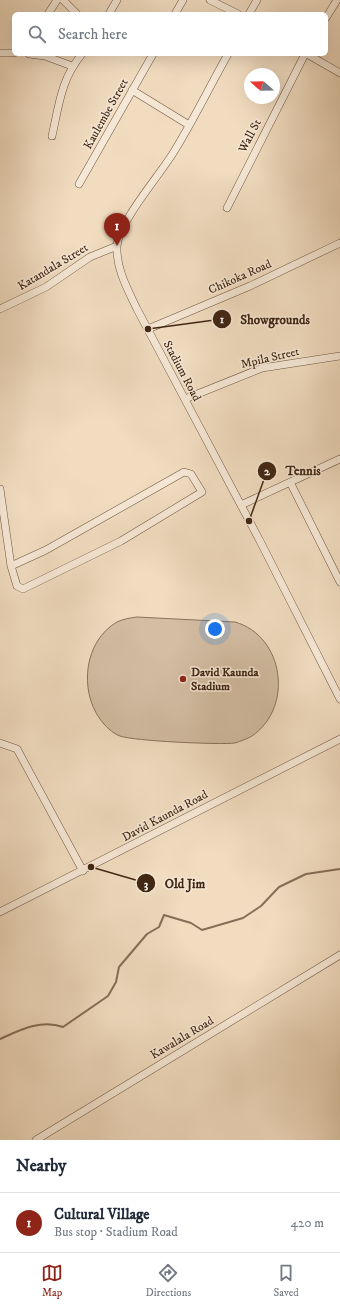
<!DOCTYPE html>
<html lang="en">
<head>
<meta charset="utf-8">
<style>
	body { margin:0; font-family:"IM FELL DW Pica",serif; background:#f6f6f7; color:#1f2937 }
	.compass { position:absolute; left:244px; top:68px; width:36px; height:36px; border-radius:50%; background:#fff; box-shadow:0 4px 16px #0002; rotate:290deg }
	.you { position:absolute; left:215px; top:629px; width:14px; height:14px; margin:-10px; border:3px solid #fff; border-radius:50%; background:#1a73e8; box-shadow:0 0 0 6px #1a73e833 }
	.badge { display:grid; place-items:center; width:26px; height:26px; border-radius:50%; background:#8f2418; color:#fff; font-size:13px; font-weight:700 }
	.pin { position:absolute; translate:-50% -33px; filter:drop-shadow(0 1px 2px #0008) }
	.pin::after { content:''; position:absolute; top:21px; width:14px; height:12px; background:inherit; clip-path:polygon(0 0,100% 0,50% 100%) }
	.list { margin:0; padding:0; list-style:none }
	h2 { display:flex; justify-content:space-between; align-items:center; height:52px; margin:0; padding:0 16px; font-size:17px }
	h2 small { font-size:13px; font-weight:400; color:#747a83 }
	.list li { display:grid; grid-template-columns:26px 1fr auto; gap:12px; align-items:center; box-sizing:border-box; height:60px; padding:0 16px; border-top:1px solid #e0e1e3 }
	.list b { display:block; font-size:15px; white-space:nowrap }
	.list p { margin:0; font-size:13px; white-space:nowrap; color:#747a83 }
	.list em { font-size:13px; font-style:normal; color:#747a83 }
	.icon { flex:none; width:22px; height:22px; fill:none; stroke:currentColor; stroke-width:2; stroke-linecap:round; stroke-linejoin:round }
	.map { position:relative; flex:none; width:340px; height:1140px; overflow:hidden }
	.search { position:absolute; background:#fff; box-shadow:0 4px 16px #0002; left:12px; right:12px; top:12px; height:44px; display:flex; align-items:center; gap:10px; box-sizing:border-box; padding:0 14px; border-radius:6px; color:#747a83; font-size:15px }
	.sheet { height:112px; background:#fff }
	nav { display:flex; justify-content:space-around; align-items:center; box-sizing:border-box; height:56px; border-top:1px solid #e0e1e3; background:#fff; font-size:11px; color:#747a83 }
	nav a { display:grid; justify-items:center; gap:2px }
	nav .on { color:#8f2418 }
	.map>svg:first-child { display:block }
</style>
</head>
<body>
<div class="map">
<svg width="340" height="1140" viewBox="0 0 340 1140">
	<rect width="100%" height="100%" fill="#f1dcc0"/>
	<filter id="stains"><feTurbulence type="fractalNoise" baseFrequency=".005" numOctaves="4"/><feColorMatrix values="0 0 0 0 .2 0 0 0 0 .09 0 0 0 0 .02 0 0 0 .5 -.17"/></filter>
	<radialGradient id="worn" r=".72"><stop offset=".6" stop-color="#630" stop-opacity="0"/><stop offset="1" stop-color="#630" stop-opacity=".3"/></radialGradient>
	<!-- pitch -->
	<path fill="#d3bda3" stroke="#8a725b" d="M137,617l98,5c49,14 59,85 17,114 -5,3 -11,5 -17,7 -14,2 -102,-2 -115,-7 -8,-3 -15,-10 -20,-17 -21,-29 -16,-78 17,-97 6,-3 13,-4 20,-5z"/>
	<g fill="none" stroke-linecap="round" stroke-linejoin="round">
		<!-- stream -->
		<path stroke="#876e57" stroke-width="2" d="M0,1039c20,-9 41,-20 63,-12l45,-31 8,-14 3,-15 28,-33 12,-7 5,-12 27,8 11,7 41,-12 18,-12 18,-19 27,-13 34,-5"/>
		<defs>
			<path id="minor" d="M63,0l14,14
				M210,0l28,14
				M48,14l9,-14
				M109,14l8,-14
				M175,14l8,-14
				M249,14l8,-14
				M326,18l11,-18
				M0,53h14
				M29,54l16,2 27,10
				M228,54c-18,32 -34,65 -53,96 -14,24 -56,71 -58,96 -1,23 11,44 20,63l124,234 79,156
				M307,54l33,19
				M132,90l57,35
				M52,136c7,-31 9,-57 30,-82
				M79,184l74,-130
				M227,208l78,-154
				M0,309l46,-22 44,-30 27,-11
				M148,329l102,-43 90,-43
				M185,399l77,-31 78,-12
				M290,482l50,100
				M0,489l11,77 6,20 6,3 98,-48 81,-49 -11,-18 -7,-2 -138,78 -35,16
				M241,505l99,-46
				M0,743l17,6 66,122
				M0,912l340,-173
				M36,1140l304,-185"/>
		</defs>
		<!-- minor casing -->
		<use href="#minor" stroke="#6d543e" stroke-width="8"/>
		<!-- minor -->
		<use href="#minor" stroke="#f6e8d6" stroke-width="7"/>
	</g>
	<!-- markers -->
	<circle fill="#8f2418" stroke="#f6e8d6" stroke-width="1.5" cx="183" cy="679" r="4"/>
	<g text-anchor="middle" dominant-baseline="central" stroke-width="3" stroke-linejoin="round" paint-order="stroke">
		<!-- street labels -->
		<g font-size="12" fill="#412613" stroke="#f6e8d6">
			<text transform="translate(106 114) rotate(-61)">Kaulembe Street</text>
			<text transform="translate(250 136) rotate(-63)">Wall St</text>
			<text transform="translate(53 267) rotate(-31)">Katandala Street</text>
			<text transform="translate(240 277) rotate(-24)">Chikoka Road</text>
			<text transform="translate(270 358) rotate(-13)">Mpila Street</text>
			<text transform="translate(182 371) rotate(62)">Stadium Road</text>
			<text transform="translate(165 816) rotate(-28)">David Kaunda Road</text>
			<text transform="translate(182 1038) rotate(-31)">Kawalala Road</text>
		</g>
		<!-- poi labels -->
		<g font-size="12" font-weight="bold" fill="#412613" stroke="#f6e8d6" text-anchor="start">
			<text x="191" y="672">David Kaunda<tspan x="191" dy="14">Stadium</tspan></text>
		</g>
	</g>
	<!-- callouts -->
	<path fill="none" stroke="#412613" stroke-width="1.5" d="M148 329L222 319M249 521L267 471M91 867L146 883"/>
	<g fill="#412613" stroke="#f6e8d6" stroke-width="1.5">
		<circle cx="148" cy="329" r="4"/>
		<circle cx="249" cy="521" r="4"/>
		<circle cx="91" cy="867" r="4"/>
		<circle cx="222" cy="319" r="10"/>
		<circle cx="267" cy="471" r="10"/>
		<circle cx="146" cy="883" r="10"/>
	</g>
	<g font-size="12" text-anchor="middle" font-weight="bold" fill="#fff">
		<text x="222" y="323">1</text>
		<text x="267" y="475">2</text>
		<text x="146" y="888">3</text>
	</g>
	<g font-size="13" text-anchor="middle" font-weight="bold" fill="#412613" stroke="#f6e8d6" stroke-width="3" stroke-linejoin="round" paint-order="stroke">
		<text x="275" y="324">Showgrounds</text>
		<text x="303" y="475">Tennis</text>
		<text x="185" y="888">Old Jim</text>
	</g>
	<rect width="100%" height="100%" filter="url(#stains)"/>
	<rect width="100%" height="100%" fill="url(#worn)"/>
</svg>
<svg class="compass" viewBox="-18 -18 36 36"><path d="M0-13l5 13h-10z" fill="#e53935"/><path d="M0 13l5-13h-10z" fill="#747a83"/></svg>
<div class="you"></div>
<div class="pin badge" style="left:117px;top:246px">1</div>
<div class="search"><svg class="icon" aria-label="search" viewBox="0 0 24 24"><circle cx="10" cy="10" r="6"/><path d="M15 15l6 6"/></svg>Search here</div>
</div>
<section class="sheet">
<h2>Nearby<small></small></h2>
<ul class="list">
<li><span class="badge">1</span><div><b>Cultural Village</b><p>Bus stop · Stadium Road</p></div><em>420 m</em></li>
</ul>
</section>
<nav>
<a class="on"><svg class="icon" aria-label="map" viewBox="0 0 24 24"><path d="M3 6l6-2 6 2 6-2v14l-6 2-6-2-6 2zM9 4v14M15 6v14"/></svg>Map</a>
<a><svg class="icon" aria-label="directions" viewBox="0 0 24 24"><path d="M12 3l9 9-9 9-9-9zM9 14v-3h6M13 9l2 2-2 2"/></svg>Directions</a>
<a><svg class="icon" aria-label="saved" viewBox="0 0 24 24"><path d="M7 4h10v16l-5-4-5 4z"/></svg>Saved</a>
</nav>
</body>
</html>
